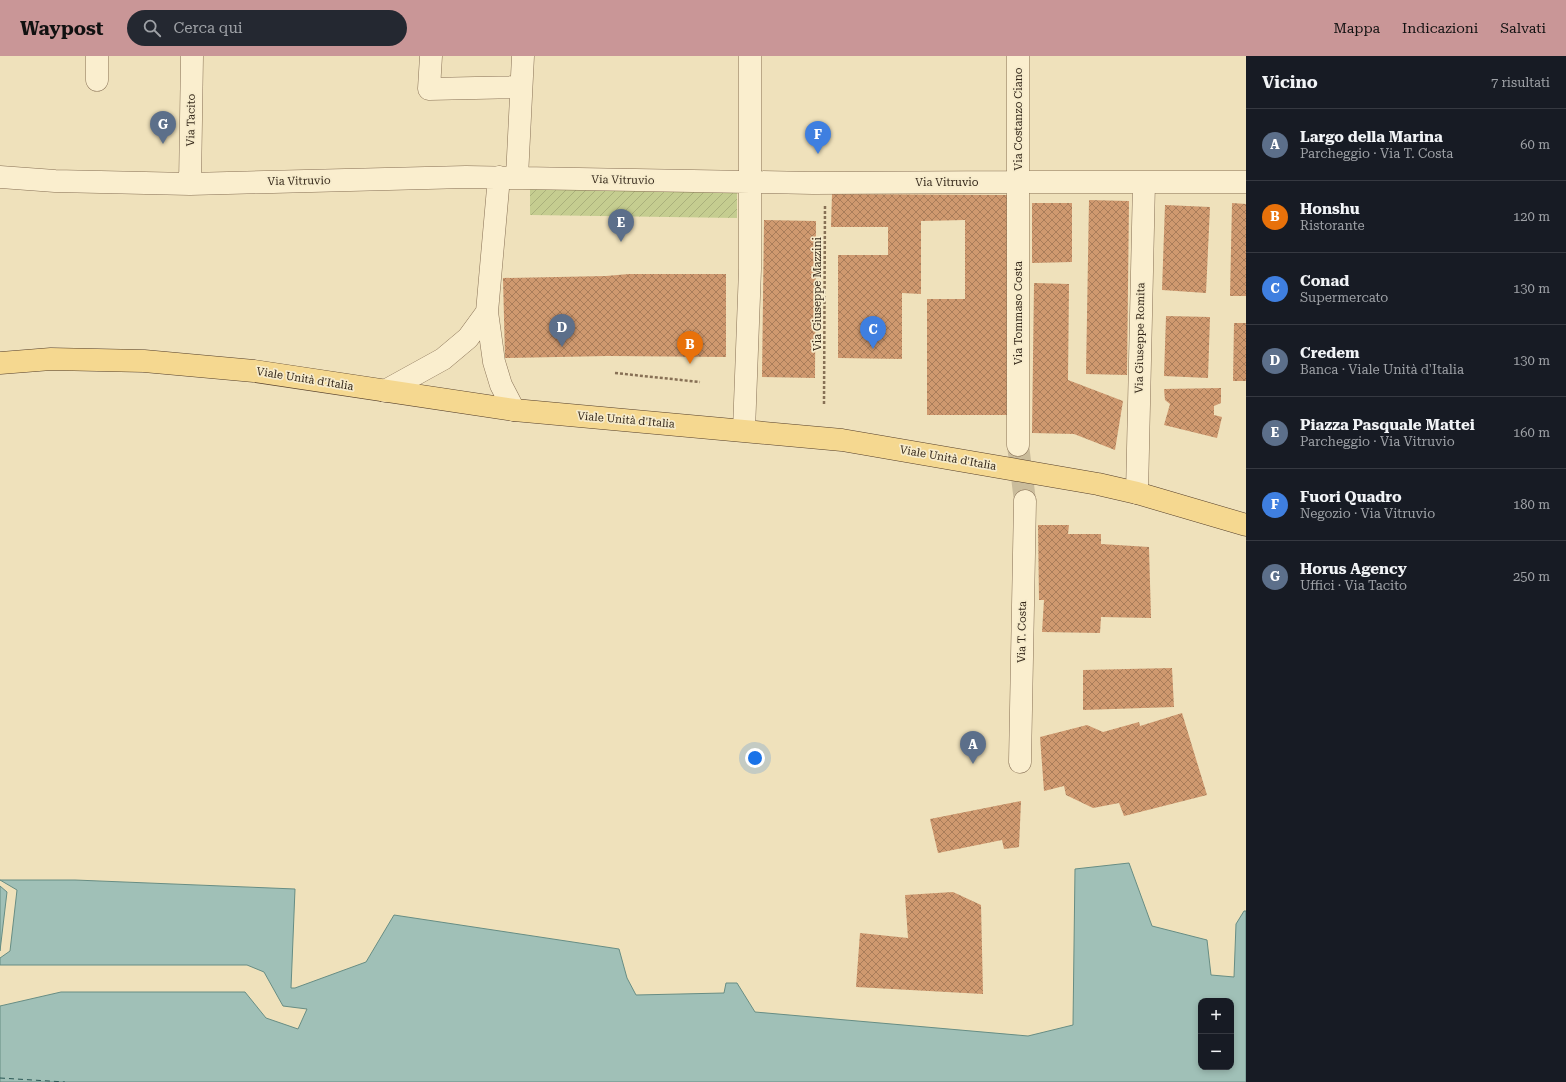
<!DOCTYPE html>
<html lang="it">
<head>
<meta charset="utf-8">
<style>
	body { margin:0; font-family:"Roboto Serif",serif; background:#242831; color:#f1f3f6 }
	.controls { position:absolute; right:12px; bottom:12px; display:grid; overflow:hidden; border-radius:8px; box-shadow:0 2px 6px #0003 }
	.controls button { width:36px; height:36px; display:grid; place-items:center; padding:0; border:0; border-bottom:1px solid #363941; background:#171b24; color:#f1f3f6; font:20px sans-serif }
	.you { position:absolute; left:755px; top:702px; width:14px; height:14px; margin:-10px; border:3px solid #fff; border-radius:50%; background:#1a73e8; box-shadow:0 0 0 6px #1a73e833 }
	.badge { display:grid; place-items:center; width:26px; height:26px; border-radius:50%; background:#c99697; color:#fff; font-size:13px; font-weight:700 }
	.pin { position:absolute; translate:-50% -33px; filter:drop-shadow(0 1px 2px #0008) }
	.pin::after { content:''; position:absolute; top:21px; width:14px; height:12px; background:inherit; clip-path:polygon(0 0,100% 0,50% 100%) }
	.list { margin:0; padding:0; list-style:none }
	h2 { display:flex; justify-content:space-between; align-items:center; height:52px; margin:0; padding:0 16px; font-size:17px }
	h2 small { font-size:13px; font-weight:400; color:#9ea1a6 }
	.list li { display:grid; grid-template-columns:26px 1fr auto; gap:12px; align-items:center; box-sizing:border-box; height:72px; padding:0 16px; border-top:1px solid #363941 }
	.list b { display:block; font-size:15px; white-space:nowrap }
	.list p { margin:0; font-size:13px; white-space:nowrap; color:#9ea1a6 }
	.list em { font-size:13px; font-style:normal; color:#9ea1a6 }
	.icon { flex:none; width:22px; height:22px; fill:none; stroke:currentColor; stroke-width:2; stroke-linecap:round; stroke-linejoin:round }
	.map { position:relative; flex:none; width:1246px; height:1026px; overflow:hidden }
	header { display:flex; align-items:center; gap:24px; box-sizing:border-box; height:56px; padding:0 20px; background:#c99697; color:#111 }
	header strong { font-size:19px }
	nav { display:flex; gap:22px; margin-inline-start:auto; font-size:14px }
	.search { width:280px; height:36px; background:#242831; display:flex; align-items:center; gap:10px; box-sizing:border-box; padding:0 14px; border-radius:22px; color:#9ea1a6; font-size:15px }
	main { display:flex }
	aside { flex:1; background:#171b24 }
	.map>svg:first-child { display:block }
</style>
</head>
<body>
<header>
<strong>Waypost</strong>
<div class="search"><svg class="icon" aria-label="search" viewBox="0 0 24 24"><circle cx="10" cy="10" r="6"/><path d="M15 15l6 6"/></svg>Cerca qui</div>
<nav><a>Mappa</a><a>Indicazioni</a><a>Salvati</a></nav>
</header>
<main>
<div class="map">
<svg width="1246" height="1026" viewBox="0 0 1246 1026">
	<defs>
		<pattern id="garden-furrows" width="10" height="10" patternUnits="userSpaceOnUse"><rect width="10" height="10" fill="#c5cd90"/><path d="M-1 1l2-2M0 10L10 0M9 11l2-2" fill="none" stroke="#aab07c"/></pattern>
		<pattern id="building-cross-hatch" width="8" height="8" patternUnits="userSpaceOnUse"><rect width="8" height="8" fill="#cf996f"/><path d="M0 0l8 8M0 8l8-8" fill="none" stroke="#a97d5a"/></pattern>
	</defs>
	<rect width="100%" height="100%" fill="#efe1bb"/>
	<!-- garden -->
	<path fill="url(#garden-furrows)" d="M530,133l207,2v27l-207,-3z"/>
	<!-- water -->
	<path fill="#a0c0b7" stroke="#678d84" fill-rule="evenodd" d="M1129,807l23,63 55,14 4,35 23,2 2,-53 8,-13h2v171h-1246v-76l61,-14h184l21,26 32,11 9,-20 -24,-3 -19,-34 -17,-7h-247v-7l10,-7 7,-61 -17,-10h75l220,9 -4,99h4l71,-26 28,-47 225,34 8,29 9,17 88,-2 2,-10h11l18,29 273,24 45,-11 2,-156zM1201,945h30v66h-30z
		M0,830l7,6 -7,59z"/>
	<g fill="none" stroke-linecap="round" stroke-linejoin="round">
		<!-- ferry -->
		<path stroke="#295654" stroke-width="1" stroke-dasharray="5 4" stroke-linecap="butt" d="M0,1022l65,4"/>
	</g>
	<!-- building -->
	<path fill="url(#building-cross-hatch)" d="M832,138l175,1v220h-80v-116h38v-79l-44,1v73l-19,-1v66l-64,-1v-103h50v-28h-57z
		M1089,144l40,1 -2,174 -41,-1z
		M1032,147h40v59l-40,1z
		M1232,147l14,1v92h-16z
		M1165,149l45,2 -4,86 -44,-3z
		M764,164l52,1 -1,157 -53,-1z
		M629,218h97v83l-118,-1 -103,2 -2,-80 103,-2z
		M1034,227l35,1 -1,96 55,21 -8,49 -41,-16 -42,-1z
		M1166,260l44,1 -2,61 -44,-2z
		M1234,267h12v58h-13z
		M1221,332v15l-7,3v9l8,2 -5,21 -53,-13 6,-21 -5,-4 -1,-11z
		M1038,469h31l-1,9h33v10l48,3 2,71 -50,-1 -1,16 -58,-1 2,-32h-5z
		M1172,612l2,39 -91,3v-40z
		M1182,657l25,82 -83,21 -5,-13 -26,5 -27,-13 -2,-9 -20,5 -4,-54 47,-12 16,7 36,-10 1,4z
		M1021,745l-2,46 -15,2 -2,-9 -64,13 -8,-34z
		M953,836l28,13 2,89 -127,-7 4,-54 48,5 -3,-43z"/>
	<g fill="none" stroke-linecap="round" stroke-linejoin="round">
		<!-- minor-tunnel -->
		<path stroke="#cabc9b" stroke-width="22" stroke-dasharray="22 11" stroke-linecap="butt" d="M1018,389l7,56"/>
		<defs>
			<path id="minor" d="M97,0v24
				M431,0l-2,33 92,-2
				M1018,0v389
				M0,121l55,4 135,3 276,-7 347,6 205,-1h228
				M517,121l6,-121
				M190,128l2,-128
				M487,256l7,50 7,23 13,25
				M385,335l58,-32 25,-21 19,-26 12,-135
				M744,374l6,-161v-213
				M1137,437l7,-310
				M1020,706l5,-261"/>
			<path id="major" d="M0,307l51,-4 93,2 110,10 260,39 328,30 256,44 39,9 109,32"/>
		</defs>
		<!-- minor casing -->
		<use href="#minor" stroke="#877055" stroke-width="23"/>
		<!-- major casing -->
		<use href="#major" stroke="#543e2a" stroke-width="23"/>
		<!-- path -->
		<path stroke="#877055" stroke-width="2.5" stroke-dasharray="3 2" stroke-linecap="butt" d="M615,317l85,9
			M824,348l1,-198"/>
		<!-- minor -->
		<use href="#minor" stroke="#faeece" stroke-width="22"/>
		<!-- major -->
		<use href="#major" stroke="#f5d890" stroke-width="22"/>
	</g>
	<g text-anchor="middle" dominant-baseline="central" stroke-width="3.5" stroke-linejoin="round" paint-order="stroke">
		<!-- street labels -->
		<g font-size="11" fill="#35281a" stroke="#f6ebcb">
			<text transform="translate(1018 63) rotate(-90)">Via Costanzo Ciano</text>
			<text transform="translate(191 64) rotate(-89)">Via Tacito</text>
			<text transform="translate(623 124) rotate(1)">Via Vitruvio</text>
			<text transform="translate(299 125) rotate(-1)">Via Vitruvio</text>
			<text x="947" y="126">Via Vitruvio</text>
			<text transform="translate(817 238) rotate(-90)">Via Giuseppe Mazzini</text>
			<text transform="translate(1018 257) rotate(-90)">Via Tommaso Costa</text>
			<text transform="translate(1140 282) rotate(-89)">Via Giuseppe Romita</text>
			<text transform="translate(305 323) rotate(9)">Viale Unità d'Italia</text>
			<text transform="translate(626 364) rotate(5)">Viale Unità d'Italia</text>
			<text transform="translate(948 402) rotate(10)">Viale Unità d'Italia</text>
			<text transform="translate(1022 576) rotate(-89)">Via T. Costa</text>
		</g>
	</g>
</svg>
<div class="controls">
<button>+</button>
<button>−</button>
</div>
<div class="you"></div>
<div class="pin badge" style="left:973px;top:708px;background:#5c6f8a">A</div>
<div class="pin badge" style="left:690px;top:308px;background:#e8710a">B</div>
<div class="pin badge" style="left:873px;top:293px;background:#3f7fe0">C</div>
<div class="pin badge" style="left:562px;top:291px;background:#5c6f8a">D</div>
<div class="pin badge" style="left:621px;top:186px;background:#5c6f8a">E</div>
<div class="pin badge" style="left:818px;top:98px;background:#3f7fe0">F</div>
<div class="pin badge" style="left:163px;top:88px;background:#5c6f8a">G</div>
</div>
<aside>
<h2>Vicino<small>7 risultati</small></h2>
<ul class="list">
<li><span class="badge" style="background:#5c6f8a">A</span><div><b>Largo della Marina</b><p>Parcheggio · Via T. Costa</p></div><em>60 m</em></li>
<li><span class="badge" style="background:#e8710a">B</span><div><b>Honshu</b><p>Ristorante</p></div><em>120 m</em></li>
<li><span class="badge" style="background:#3f7fe0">C</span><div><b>Conad</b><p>Supermercato</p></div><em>130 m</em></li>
<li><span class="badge" style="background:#5c6f8a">D</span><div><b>Credem</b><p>Banca · Viale Unità d'Italia</p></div><em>130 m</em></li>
<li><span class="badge" style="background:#5c6f8a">E</span><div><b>Piazza Pasquale Mattei</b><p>Parcheggio · Via Vitruvio</p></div><em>160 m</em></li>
<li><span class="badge" style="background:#3f7fe0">F</span><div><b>Fuori Quadro</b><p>Negozio · Via Vitruvio</p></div><em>180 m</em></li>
<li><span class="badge" style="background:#5c6f8a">G</span><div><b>Horus Agency</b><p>Uffici · Via Tacito</p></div><em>250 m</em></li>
</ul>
</aside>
</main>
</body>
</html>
